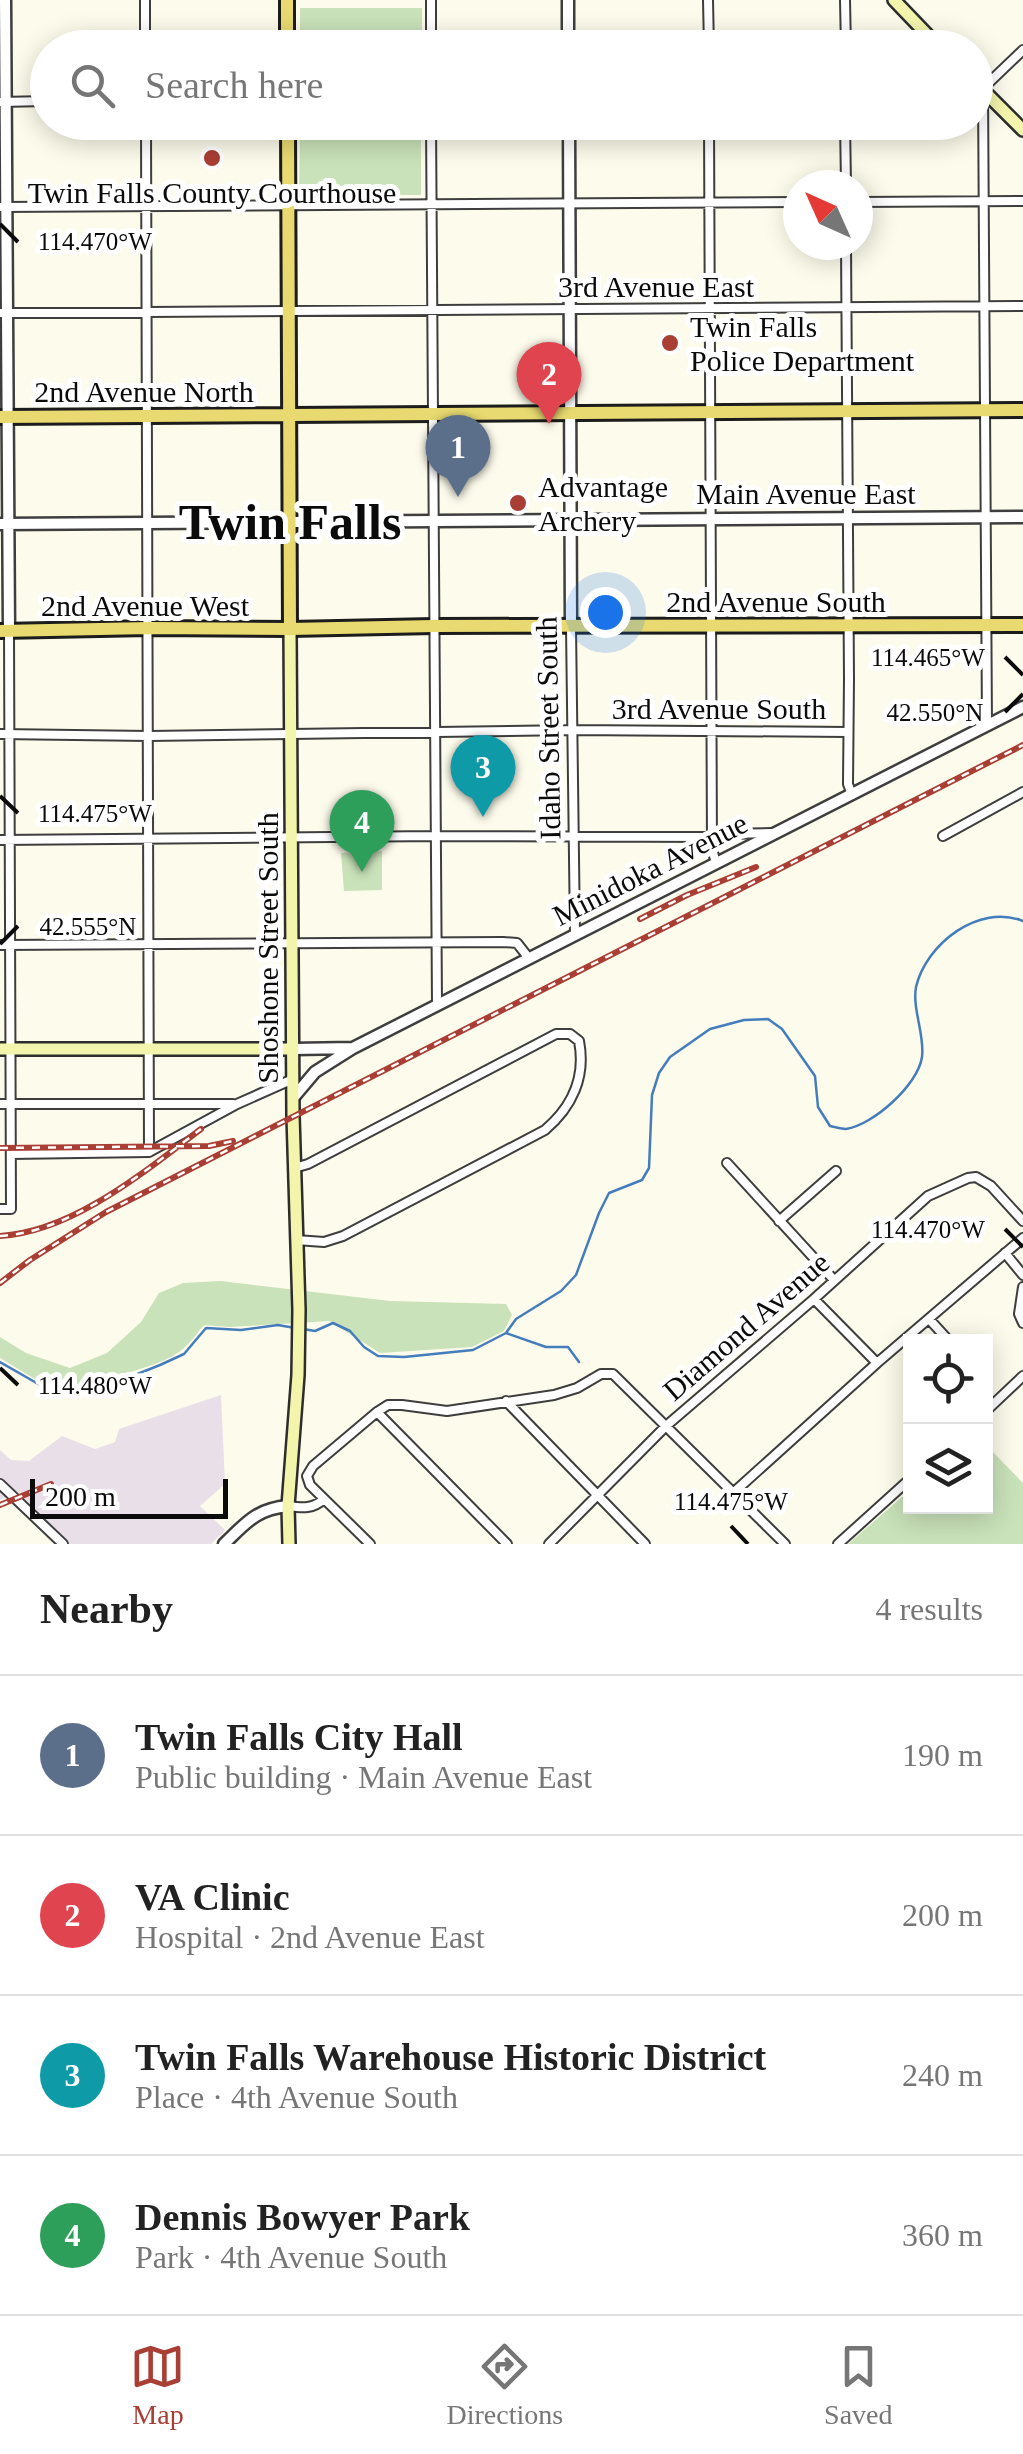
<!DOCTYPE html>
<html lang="en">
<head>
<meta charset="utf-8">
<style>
	body { margin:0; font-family:Georgia,serif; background:#f2f2f2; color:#222 }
	.controls { position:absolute; right:30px; bottom:30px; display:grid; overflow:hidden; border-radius:0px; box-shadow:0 5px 25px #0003 }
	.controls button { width:90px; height:90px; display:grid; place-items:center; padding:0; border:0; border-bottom:2px solid #e0e0e0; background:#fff; color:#222; font:50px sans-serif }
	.compass { position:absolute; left:783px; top:170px; width:90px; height:90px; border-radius:50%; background:#fff; box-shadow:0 5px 25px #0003; rotate:315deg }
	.scale { position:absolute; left:30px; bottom:25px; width:198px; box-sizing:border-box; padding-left:10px; border:5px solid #0b0b0b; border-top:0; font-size:28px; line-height:35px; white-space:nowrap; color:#0b0b0b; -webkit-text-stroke:8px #fff; paint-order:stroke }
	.you { position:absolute; left:605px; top:612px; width:35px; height:35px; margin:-25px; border:8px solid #fff; border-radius:50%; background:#1a73e8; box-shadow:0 0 0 15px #1a73e833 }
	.badge { display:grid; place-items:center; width:65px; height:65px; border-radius:50%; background:#a93e34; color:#fff; font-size:32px; font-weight:700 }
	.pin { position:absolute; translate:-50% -82px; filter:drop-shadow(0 2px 5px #0008) }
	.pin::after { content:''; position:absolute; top:52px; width:35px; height:30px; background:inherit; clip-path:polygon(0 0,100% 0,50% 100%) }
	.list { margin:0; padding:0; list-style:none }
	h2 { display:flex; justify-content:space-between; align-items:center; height:130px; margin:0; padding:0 40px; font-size:42px }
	h2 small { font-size:32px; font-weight:400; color:#767676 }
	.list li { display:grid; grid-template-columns:65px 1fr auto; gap:30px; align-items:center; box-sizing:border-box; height:160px; padding:0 40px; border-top:2px solid #e0e0e0 }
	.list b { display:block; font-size:38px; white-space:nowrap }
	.list p { margin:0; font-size:32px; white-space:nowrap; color:#767676 }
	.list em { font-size:32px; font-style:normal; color:#767676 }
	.icon { flex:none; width:55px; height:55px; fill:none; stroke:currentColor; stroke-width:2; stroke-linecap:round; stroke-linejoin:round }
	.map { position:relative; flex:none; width:1023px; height:1544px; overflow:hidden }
	.search { position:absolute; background:#fff; box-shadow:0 5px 25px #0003; left:30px; right:30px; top:30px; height:110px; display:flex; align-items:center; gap:25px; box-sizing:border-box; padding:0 35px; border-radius:55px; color:#767676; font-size:38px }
	.sheet { height:770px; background:#fff }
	nav { display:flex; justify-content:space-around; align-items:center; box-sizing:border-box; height:140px; border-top:2px solid #e0e0e0; background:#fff; font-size:28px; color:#767676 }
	nav a { display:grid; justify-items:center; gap:5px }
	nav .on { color:#a93e34 }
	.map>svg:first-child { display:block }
</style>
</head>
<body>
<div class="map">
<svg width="1023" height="1544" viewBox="0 0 1023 1544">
	<rect width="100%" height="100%" fill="#fdfbeb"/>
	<!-- industrial -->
	<path fill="#e9dfe8" d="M221,1395l4,89 -25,22 25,24 -14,14h-141l-52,-52 -18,8v-50l11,10 18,1 33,-25 33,13 20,-7 4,-13z"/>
	<!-- green -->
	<path fill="#c9e2b9" d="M300,8h122v39h-122z
		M300,123h121v72h-122z
		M382,851v39l-38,1 -3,-38z
		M221,1281l169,20 116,3 6,11 -8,16 -32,16 -92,6 -51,-32 -100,6 -25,-2c-7,8 -14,18 -21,24 -27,22 -95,32 -130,41l-53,-32v-21l26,16 44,15 37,-15 34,-31 18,-29 24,-10z
		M986,1445l37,38v61h-175l62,-54v16h76z"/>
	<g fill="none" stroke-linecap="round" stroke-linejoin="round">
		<!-- stream -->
		<path stroke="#457dbc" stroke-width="2.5" d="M303,1329l12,2 18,-8 17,8 14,16 14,9 26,1 69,-7 33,-17 10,-14 45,-28 15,-16 23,-62 10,-20 33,-13 7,-12 3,-73 7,-22 11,-16 40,-28 34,-9 24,-1 14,10 33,47 3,31 12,19c4,1 12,3 16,3 27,-4 72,-44 76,-72 3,-22 -10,-48 -6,-70 10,-43 63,-84 107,-66
			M506,1333l40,14h22l11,15
			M0,1362l54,31 55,-15 21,-1 30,-12 24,-11 22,-26 35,2 37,-5 17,3"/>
		<defs>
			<path id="minor" d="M145,0v48
				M431,0v48
				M708,0l1,48
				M845,0l1,48
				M983,90l4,636
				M976,95l47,-45
				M0,102l48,-1
				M146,122l3,1030
				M431,122l6,882
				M709,122l3,727 4,14
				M845,122l1,63
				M858,202l165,-1
				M0,207l798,-5
				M846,245l3,433 -1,106 4,11
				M0,313l1023,-7
				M571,627l4,307
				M0,734l149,2 424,-6 275,2
				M943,836l80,-44
				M0,840l436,-4 276,1 10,-3 50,-1
				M0,945l503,-3 14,1 11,14
				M0,1104h233
				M11,1154l138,-2 88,-48 56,-25
				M727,1163l107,117
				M294,1168l14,-4 248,-130h14l9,7c7,36 -7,66 -34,89l-202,106 -19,6 -28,-2
				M0,1209h11l-2,-578
				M779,1221l57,-50
				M1005,1253l18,22
				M1023,1287l-4,27 4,9
				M814,1299l63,64
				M929,1319l21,23
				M506,1401l139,143
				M986,1411l37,-35
				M377,1412l130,132
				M0,1484l63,60
				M733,1493l144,-130 146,-125
				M288,1506c15,2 25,3 36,-7
				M370,1544l-60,-59 -3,-9 6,-10 64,-54 11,-7h14l45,6 107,-16 23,-7 24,-14h12l172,170
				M549,1544l117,-118 148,-127 114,-103 40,-18 8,-1 15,9 32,35
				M838,1544l72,-65"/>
			<path id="tertiary" d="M5,0l4,631
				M568,0v48
				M569,122l2,505
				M0,524l1023,-7
				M293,1049l60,-1 670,-341
				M293,1098l22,-26 38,-24
				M224,1544c22,-21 32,-35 64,-38"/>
			<path id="secondary" d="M894,0l46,48
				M976,83l47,47
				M0,1049h293
				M289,1544l-1,-38 10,-131 1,-65 -6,-194 -3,-487"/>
			<path id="primary" d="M287,0v48
				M288,122l2,507
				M0,417l1023,-7
				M0,631l149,-3 141,1 144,-3 589,-1"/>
		</defs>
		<!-- minor casing -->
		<use href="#minor" stroke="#3e3e3e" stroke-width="12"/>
		<!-- tertiary casing -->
		<use href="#tertiary" stroke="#3e3e3e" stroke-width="15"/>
		<!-- secondary casing -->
		<use href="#secondary" stroke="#2d2d2d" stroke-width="16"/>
		<!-- primary casing -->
		<use href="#primary" stroke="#1c1c1c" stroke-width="18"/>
		<!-- minor -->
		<use href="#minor" stroke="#fff" stroke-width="8"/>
		<!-- tertiary -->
		<use href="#tertiary" stroke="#fff" stroke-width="10"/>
		<!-- secondary -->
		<use href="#secondary" stroke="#f4f5ad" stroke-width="11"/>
		<!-- primary -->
		<use href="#primary" stroke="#e8da70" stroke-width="12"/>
		<defs>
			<path id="rail" d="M640,919l47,-24 69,-28
				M0,1148l209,-2 24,-5
				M0,1236c73,-4 145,-65 201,-107
				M0,1283l30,-23 76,-48 917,-467
				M0,1505l51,-21"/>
		</defs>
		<!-- rail casing -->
		<use href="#rail" stroke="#a93e34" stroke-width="6"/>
		<!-- rail -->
		<use href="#rail" stroke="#fff" stroke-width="2.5" stroke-dasharray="8" stroke-linecap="butt"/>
	</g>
	<!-- ticks -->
	<path fill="none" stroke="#0b0b0b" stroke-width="4" d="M0,224l18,18M1005,657l18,18M1005,712l18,-18M0,796l18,17M0,944l18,-18M1005,1229l18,18M0,1368l18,17M731,1526l17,18"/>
	<!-- markers -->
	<g fill="#a93e34" stroke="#fff" stroke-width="4">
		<circle cx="212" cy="158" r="10"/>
		<circle cx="670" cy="343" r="10"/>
		<circle cx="518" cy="503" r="10"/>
	</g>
	<g text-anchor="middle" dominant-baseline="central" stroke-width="10" stroke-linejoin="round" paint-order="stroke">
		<!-- poi labels -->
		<g font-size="30" fill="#0b0b0b" stroke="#fff" text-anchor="start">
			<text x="212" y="192" text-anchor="middle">Twin Falls County Courthouse</text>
			<text x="690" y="326">Twin Falls<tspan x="690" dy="34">Police Department</tspan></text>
			<text x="538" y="486">Advantage<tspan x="538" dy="34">Archery</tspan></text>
		</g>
		<!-- street labels -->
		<g font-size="30" fill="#0b0b0b" stroke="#fff">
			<text x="656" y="286">3rd Avenue East</text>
			<text x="144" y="391">2nd Avenue North</text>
			<text x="806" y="493">Main Avenue East</text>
			<text x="776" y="601">2nd Avenue South</text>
			<text x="145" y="605">2nd Avenue West</text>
			<text x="719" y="708">3rd Avenue South</text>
			<text transform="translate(548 728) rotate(-91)">Idaho Street South</text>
			<text transform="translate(650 869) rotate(-27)">Minidoka Avenue</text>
			<text transform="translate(267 948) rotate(-90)">Shoshone Street South</text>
			<text transform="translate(746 1326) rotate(-41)">Diamond Avenue</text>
		</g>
		<!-- town labels -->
		<g font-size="50" font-weight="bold" fill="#0b0b0b" stroke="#fff">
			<text x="290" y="522">Twin Falls</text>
		</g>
	</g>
	<g font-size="25" text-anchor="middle" fill="#0b0b0b" stroke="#fff" stroke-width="10" stroke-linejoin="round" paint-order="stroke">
		<text x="95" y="250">114.470°W</text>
		<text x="928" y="666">114.465°W</text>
		<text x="935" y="721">42.550°N</text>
		<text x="95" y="822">114.475°W</text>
		<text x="88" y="935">42.555°N</text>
		<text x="928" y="1238">114.470°W</text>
		<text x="95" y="1394">114.480°W</text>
		<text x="731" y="1510">114.475°W</text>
	</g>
</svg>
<div class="controls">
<button><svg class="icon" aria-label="locate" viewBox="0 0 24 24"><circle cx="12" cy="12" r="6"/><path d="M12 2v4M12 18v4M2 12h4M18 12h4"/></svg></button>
<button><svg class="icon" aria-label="layers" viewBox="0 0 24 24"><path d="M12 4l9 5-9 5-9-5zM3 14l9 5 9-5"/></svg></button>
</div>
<svg class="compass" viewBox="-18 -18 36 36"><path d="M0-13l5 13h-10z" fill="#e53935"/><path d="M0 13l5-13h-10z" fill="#767676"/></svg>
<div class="scale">200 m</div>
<div class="you"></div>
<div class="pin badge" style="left:458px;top:497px;background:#5c6f8a">1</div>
<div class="pin badge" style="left:549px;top:424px;background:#e0444e">2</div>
<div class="pin badge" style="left:483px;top:817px;background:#0f9aa8">3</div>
<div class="pin badge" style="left:362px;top:872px;background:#2e9e5b">4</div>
<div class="search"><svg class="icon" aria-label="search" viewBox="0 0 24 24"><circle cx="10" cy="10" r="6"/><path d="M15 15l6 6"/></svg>Search here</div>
</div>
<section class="sheet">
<h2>Nearby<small>4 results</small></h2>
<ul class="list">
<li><span class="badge" style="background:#5c6f8a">1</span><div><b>Twin Falls City Hall</b><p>Public building · Main Avenue East</p></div><em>190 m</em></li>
<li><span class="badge" style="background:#e0444e">2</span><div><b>VA Clinic</b><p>Hospital · 2nd Avenue East</p></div><em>200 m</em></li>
<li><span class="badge" style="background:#0f9aa8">3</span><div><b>Twin Falls Warehouse Historic District</b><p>Place · 4th Avenue South</p></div><em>240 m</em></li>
<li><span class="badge" style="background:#2e9e5b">4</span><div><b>Dennis Bowyer Park</b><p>Park · 4th Avenue South</p></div><em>360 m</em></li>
</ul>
</section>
<nav>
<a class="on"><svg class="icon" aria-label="map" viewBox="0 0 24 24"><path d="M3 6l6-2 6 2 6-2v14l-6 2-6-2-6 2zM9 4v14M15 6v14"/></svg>Map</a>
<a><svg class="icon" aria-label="directions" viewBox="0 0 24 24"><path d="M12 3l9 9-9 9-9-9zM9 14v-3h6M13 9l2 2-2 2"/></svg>Directions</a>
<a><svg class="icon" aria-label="saved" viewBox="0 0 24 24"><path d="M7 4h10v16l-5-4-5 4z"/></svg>Saved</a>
</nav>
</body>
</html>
